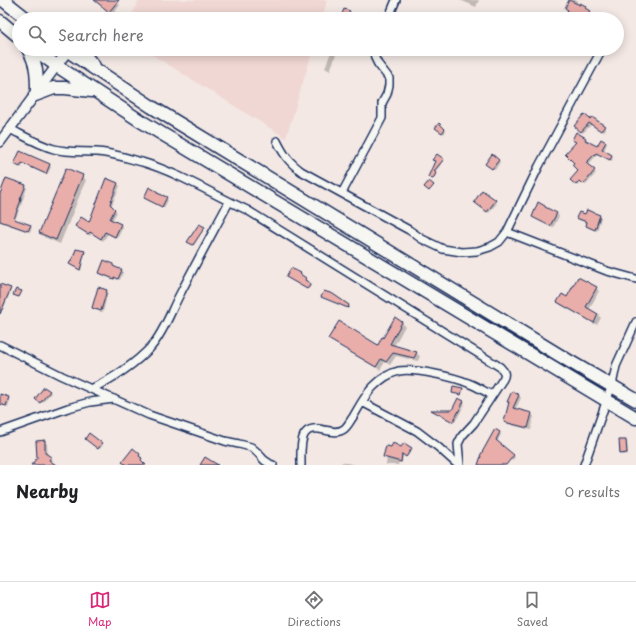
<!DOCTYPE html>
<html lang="en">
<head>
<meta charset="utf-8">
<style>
	body { margin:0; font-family:"Playpen Sans",sans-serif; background:#f6f6f6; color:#202124 }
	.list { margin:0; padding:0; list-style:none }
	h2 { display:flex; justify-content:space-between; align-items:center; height:52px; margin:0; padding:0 16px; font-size:17px }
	h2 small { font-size:13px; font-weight:400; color:#757577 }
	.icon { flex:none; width:22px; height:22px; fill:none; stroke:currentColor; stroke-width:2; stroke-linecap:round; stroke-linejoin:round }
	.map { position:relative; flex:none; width:636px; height:465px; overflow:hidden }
	.search { position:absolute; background:#fff; box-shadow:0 2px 10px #0003; left:12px; right:12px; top:12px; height:44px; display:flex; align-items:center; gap:10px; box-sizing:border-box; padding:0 14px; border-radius:22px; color:#757577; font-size:15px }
	.sheet { height:116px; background:#fff }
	nav { display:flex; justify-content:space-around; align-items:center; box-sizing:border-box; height:56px; border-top:1px solid #e0e0e0; background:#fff; font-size:11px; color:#757577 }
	nav a { display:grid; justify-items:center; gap:2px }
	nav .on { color:#db2777 }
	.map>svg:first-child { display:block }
</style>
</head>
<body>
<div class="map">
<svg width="636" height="465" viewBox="0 0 636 465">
	<rect width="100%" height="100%" fill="#f3e8e4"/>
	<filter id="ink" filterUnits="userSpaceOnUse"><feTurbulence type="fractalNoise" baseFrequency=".025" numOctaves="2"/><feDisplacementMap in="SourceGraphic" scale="8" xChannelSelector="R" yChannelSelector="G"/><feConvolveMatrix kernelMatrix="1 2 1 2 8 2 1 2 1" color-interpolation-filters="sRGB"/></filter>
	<g filter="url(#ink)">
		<!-- built -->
		<path fill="#f0d7d3" d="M139,0h188l-5,19h-192z
			M143,49h170l-27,89z"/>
		<!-- shadow -->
		<path fill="#0003" d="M95,0h20l5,5 -7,9z
			M460,0h19l-3,7z
			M570,0h8l-1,3 10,6v1l4,3 -3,6h-6l-14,-8 1,-1 -3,-2z
			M349,12l2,2 -3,5h-7z
			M367,16l7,3h-9z
			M326,49h12l-8,22 -5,-3 6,-16 -4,-1z
			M446,49h12l-6,6z
			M590,121l14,5 2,2 -2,4 -12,-8 -9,9 -8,-7z
			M439,125l7,6 -2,3 -8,-6z
			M576,134l10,5 1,1 -1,2 11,6 4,-8 5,3 1,1 -3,7 9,6 -1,4 -14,-7 -11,12 9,7 -10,12 -5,-3 -3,4 -7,-6 8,-9 -4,-8 2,-21z
			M21,153l29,12 1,2 -4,8 -24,-11 -1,4 -5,-3z
			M438,155l6,6 -10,12 2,1 -2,5 -5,-2z
			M492,156l8,6 -5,8 -9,-7z
			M82,176l4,4 -26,64 -16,-7 -4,-4z
			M118,184l2,2 -9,21 6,5 -5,9 8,4 3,2 -6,12 -9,-5 -5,7 -11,-8 -2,3 -11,-8 10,-5z
			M25,186l2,2 -5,14v1l-7,17 15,6 2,1 -2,5 -30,-10v-26z
			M157,192l11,8 -4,8 -17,-8 -2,-2z
			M482,192l15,11 -8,10 -12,-9z
			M545,207l2,2 9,4 3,3 -6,12 -17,-9 -3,-3z
			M586,216h14l1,2 -4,13 -8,-3 -2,-2 1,-3 -9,-3 -2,-2z
			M200,225l4,3 -10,17 -5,-3z
			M84,252l1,1 -4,18 -9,-6z
			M113,265l1,2 9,5 -3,8 -5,-2v2l-13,-5 -2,-2z
			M291,269l9,5 7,6 -1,2 5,4 -2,3 -22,-12z
			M0,285l11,5 -8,20 -3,-1z
			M596,288l3,3 -10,19 9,5 3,3 -4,7 -36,-20 -3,-3z
			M106,291l2,1 -5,20 -8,-2 -1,-2z
			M402,322l3,4 -11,20 22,7 4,3 -2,5 -22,-5 -6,9 -5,-3 -5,8 -47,-28 45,4 5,-7z
			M49,391l2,2 -9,10 -4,-3z
			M0,395l8,3 2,2 -2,7 -8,-2z
			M519,395l2,3 -6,12 16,4 3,2 -3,14 -23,-6 -3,-2z
			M459,400l6,4 -10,18 -22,-11h19z
			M495,430l6,4 -4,8 18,15 -3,4 -3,-3 -6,7h-24z
			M44,441l3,3 1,12 -1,9 4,-7 2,2 -2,3 2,2h-21l6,-7z
			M88,441l13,3 2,1 -3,4z
			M626,441l1,1 1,12 -5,1 -2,-2z
			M388,448l23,1 1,1 -5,7 -4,-3 -1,9 -3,-1 -1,3h-12z
			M342,462l14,3h-15z"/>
		<!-- building -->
		<path fill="#e9aeaa" stroke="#1b2f5e" d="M94,0h25l-10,12z
			M569,0l11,5v-2l6,3 -1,2 5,3 -5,8h-3l-15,-8 1,-1 -3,-2z
			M344,9l6,2 -4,8h-6z
			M584,114l6,5 2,-2 13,9 -4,5 -12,-8 -8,9 -7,-6z
			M439,123l6,6 -3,4 -7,-5z
			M576,132l10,6 -1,2 12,6 4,-7 5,3 -4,7 10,6 -2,5 -14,-7 -10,10 9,7 -11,14 -5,-3 -3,4 -6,-5 8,-9 -6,-6 2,-2 -9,-9 11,-12 -4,-2z
			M20,151l30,13 -4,10 -24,-11 -2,4 -6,-3z
			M437,154l7,5 -10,12 2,2 -3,6 -5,-2 7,-16 -3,-1z
			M492,154l7,6 -7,9 -7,-5z
			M66,168l17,7 -27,65 -17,-7z
			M6,178l20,7 -6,15h1l-7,19 17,6 -3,6 -28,-10v-27z
			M106,178l12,5 -8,21 5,5 -5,10 11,5 -6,13 -10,-5 -4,7 -11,-7 -2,2 -13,-8 6,-9 8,5z
			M429,181l5,4 -5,6 -5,-4z
			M149,187l9,5 -1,1 10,4 -5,10 -18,-9z
			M482,190l14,10 -9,12 -13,-10z
			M538,202l7,4v1l12,6 -7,13 -18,-9z
			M587,210l13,5 -5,15 -9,-4 1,-4 -11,-4 3,-6 6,2z
			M199,224l6,3 -12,18 -6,-3z
			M76,249l9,2 -5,19 -11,-6 5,-9z
			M104,260l9,4v2l9,4 -4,9 -4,-2v2l-15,-6z
			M291,268l10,5 -1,1 6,4 -1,2 6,4 -4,5 -21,-12z
			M578,277l19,10 -11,20 12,7 -4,9 -37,-21 5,-8 5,3z
			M0,284l11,4 -11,26z
			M98,287l9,3 -6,21 -9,-3z
			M16,289l6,2 -3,6 -6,-2z
			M324,291l9,3 16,11 -1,3 -27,-11z
			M395,317l7,5 -12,22 27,8 -3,6 -21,-5 -7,9 -5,-3 -5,8 -48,-28 11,-18 39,24 4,-8 1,1z
			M453,386l10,2 -2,7 -9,-2z
			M44,387l6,4 -10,12 -5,-4z
			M512,391l7,4 -6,13 19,5 -4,15 -24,-6 5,-20h-2z
			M0,394l9,3 -3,9 -6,-2z
			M458,398l6,3 -11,21 -22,-12h21z
			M495,429l5,3 -4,8 18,15 -8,10h-28l3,-9h-1z
			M89,433l13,10 -4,6 -13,-10z
			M45,440v13l6,4 -2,3 7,5h-25l6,-7 -1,-17z
			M619,440h7l1,13 -7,1z
			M393,443l8,4 3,-4 8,5 -6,9 -4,-3 -1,8 -18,-5 3,-11 5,1z
			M133,448l7,6 -1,2 3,2 -1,2 5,5h-20l-4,-3z
			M205,457l13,8h-18z"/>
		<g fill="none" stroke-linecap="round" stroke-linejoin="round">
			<defs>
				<path id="minor" d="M388,19l8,-19
					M86,49l1,5 9,11
					M10,129c14,7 29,16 44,20 14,4 29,2 43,3 15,1 30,6 45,10 37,11 70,32 105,48l253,157c4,4 6,7 3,12l-29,44 -12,13 -4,8 2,21
					M277,141c7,14 11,20 24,30l108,59 13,9 21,10 19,3 15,-1 13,-4 9,-5 8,-10 32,-66 63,-117
					M342,193l40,-75v-15l5,-9 2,-9v-7l-11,-14 -3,-6 -1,-6 1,-3
					M507,232l100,39 29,8
					M0,345l62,31 87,39 76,26 14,3 12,3 7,6 6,7 6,4 3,1
					M91,389c23,-11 42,-23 60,-42 13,-15 20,-36 29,-53 16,-31 33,-62 49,-92
					M362,402l55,29 21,16 20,18
					M0,432l68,-24 22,-6 24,-3
					M301,465c0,-9 -1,-22 3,-30 9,-15 28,3 40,-6 4,-3 6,-8 9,-12 6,-10 12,-22 20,-30 7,-7 17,-14 26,-16 15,-3 55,6 69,12 8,3 16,8 24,12
					M584,465l28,-80 4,-19 20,-44"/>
				<path id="tertiary" d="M0,142l69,-93"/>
				<path id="primary" d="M3,0l24,19
					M0,21l19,16
					M28,49c9,15 9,26 9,43
					M34,49l23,17 82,54 497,298
					M65,49l87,58 417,254 67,39
					M35,95l19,-7h11l27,3"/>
			</defs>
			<!-- minor casing -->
			<use href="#minor" stroke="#1b2f5e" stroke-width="10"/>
			<!-- tertiary casing -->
			<use href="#tertiary" stroke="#1b2f5e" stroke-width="12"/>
			<!-- primary casing -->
			<use href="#primary" stroke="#1b2f5e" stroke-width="15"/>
			<!-- minor -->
			<use href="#minor" stroke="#f6f6f2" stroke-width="7"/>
			<!-- tertiary -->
			<use href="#tertiary" stroke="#f6f6f2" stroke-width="9"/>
			<!-- primary -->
			<use href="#primary" stroke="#f6f6f2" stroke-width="12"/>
		</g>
	</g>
</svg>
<div class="search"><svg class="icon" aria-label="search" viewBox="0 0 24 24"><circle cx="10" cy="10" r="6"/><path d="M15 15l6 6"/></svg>Search here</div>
</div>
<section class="sheet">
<h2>Nearby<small>0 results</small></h2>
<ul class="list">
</ul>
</section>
<nav>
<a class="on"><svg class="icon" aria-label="map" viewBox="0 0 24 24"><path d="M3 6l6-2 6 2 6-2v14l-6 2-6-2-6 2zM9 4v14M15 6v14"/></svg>Map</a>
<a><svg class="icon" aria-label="directions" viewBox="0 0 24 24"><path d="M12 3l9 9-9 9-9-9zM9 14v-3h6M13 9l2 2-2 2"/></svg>Directions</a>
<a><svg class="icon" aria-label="saved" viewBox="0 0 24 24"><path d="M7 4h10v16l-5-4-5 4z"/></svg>Saved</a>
</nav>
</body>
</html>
